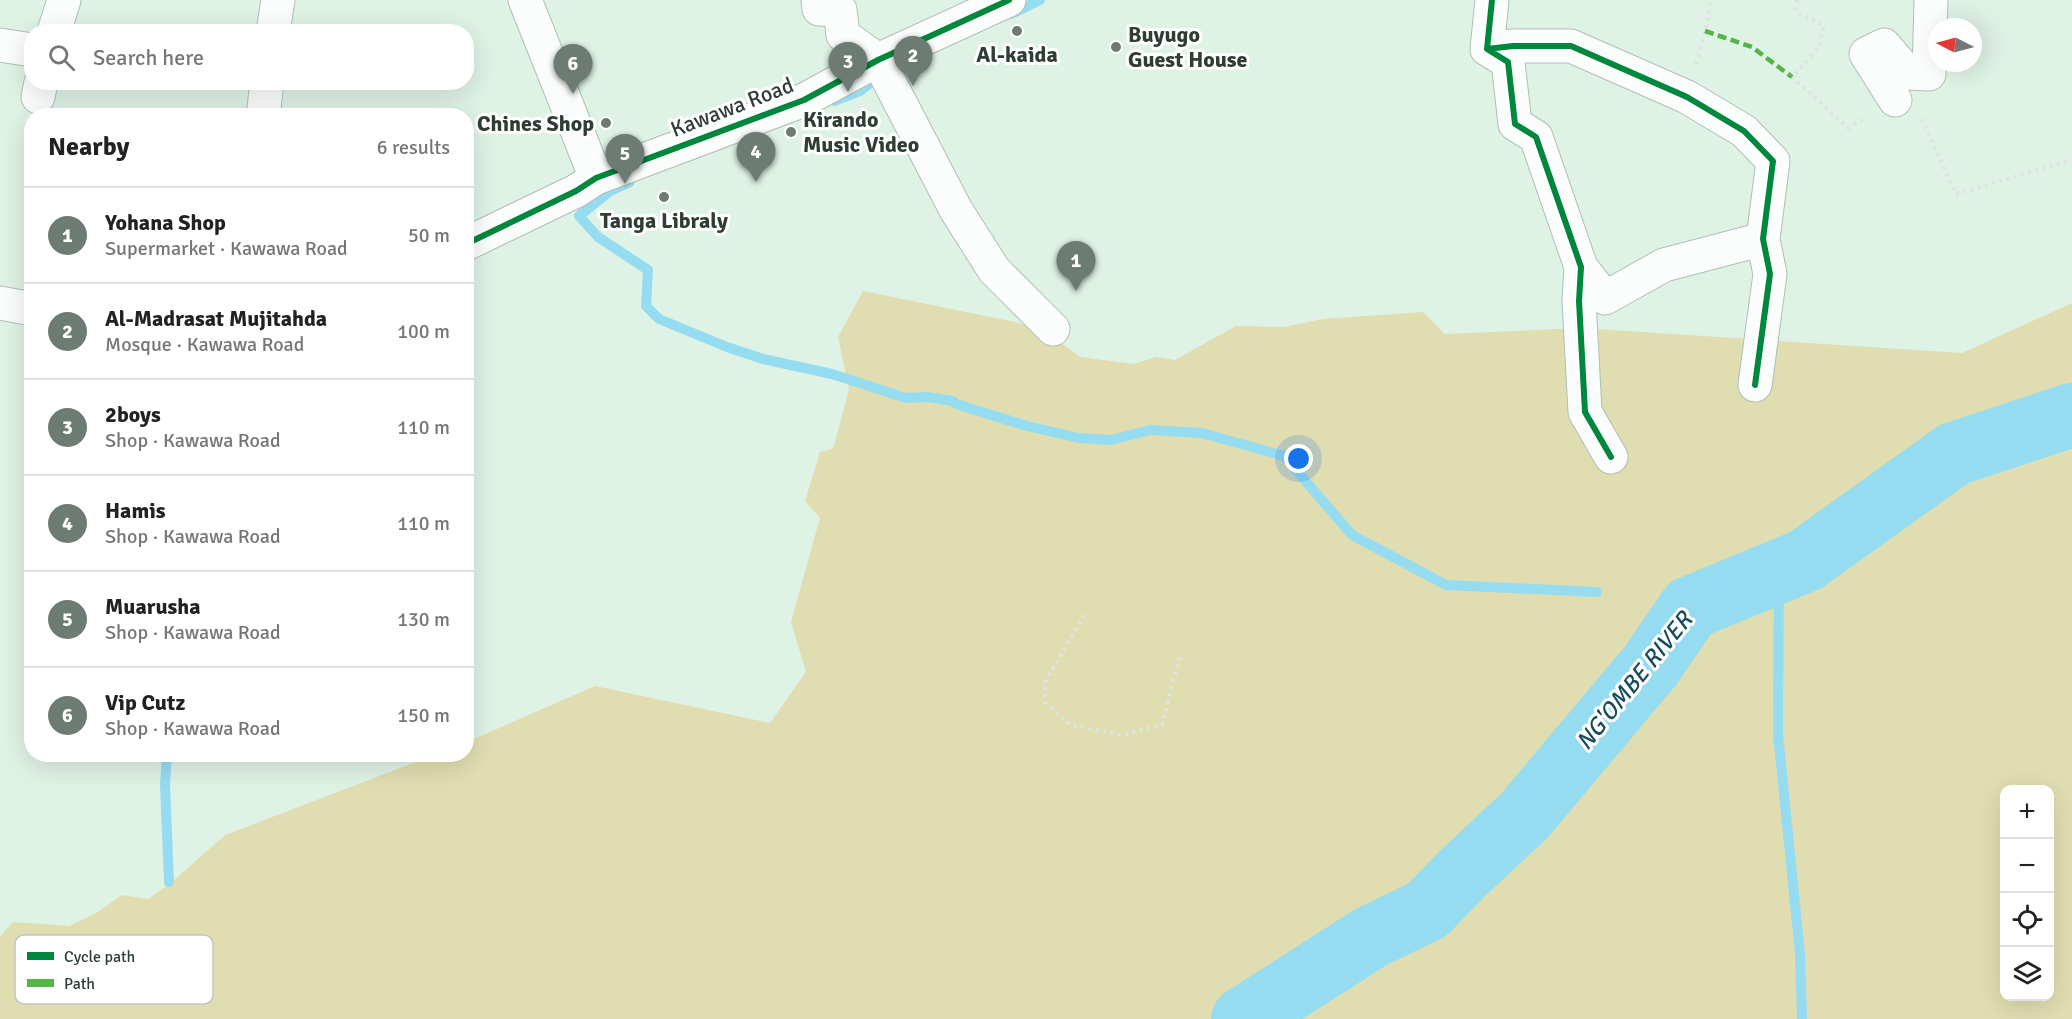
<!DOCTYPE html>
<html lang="en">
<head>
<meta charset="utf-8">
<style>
	body { margin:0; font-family:Signika,sans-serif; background:#f2f2f2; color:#222 }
	.controls { position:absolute; right:18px; bottom:18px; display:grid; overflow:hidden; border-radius:12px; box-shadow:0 6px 24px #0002 }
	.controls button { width:54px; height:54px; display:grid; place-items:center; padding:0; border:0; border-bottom:2px solid #e0e0e0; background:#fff; color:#222; font:30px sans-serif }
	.compass { position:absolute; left:1928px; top:18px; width:54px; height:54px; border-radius:50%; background:#fff; box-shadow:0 6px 24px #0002; rotate:276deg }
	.you { position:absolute; left:1299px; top:459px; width:21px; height:21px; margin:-15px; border:4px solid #fff; border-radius:50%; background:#1a73e8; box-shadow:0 0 0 9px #1a73e833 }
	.badge { display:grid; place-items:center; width:39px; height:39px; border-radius:50%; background:#6d7c73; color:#fff; font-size:20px; font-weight:700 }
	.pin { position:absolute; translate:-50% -50px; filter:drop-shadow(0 2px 3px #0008) }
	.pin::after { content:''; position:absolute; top:32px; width:21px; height:18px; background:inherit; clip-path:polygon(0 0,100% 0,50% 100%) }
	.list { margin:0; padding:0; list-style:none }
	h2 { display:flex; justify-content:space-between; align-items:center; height:78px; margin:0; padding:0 24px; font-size:26px }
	h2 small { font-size:20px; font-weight:400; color:#767676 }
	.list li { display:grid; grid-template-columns:39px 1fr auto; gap:18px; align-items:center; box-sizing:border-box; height:96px; padding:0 24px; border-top:2px solid #e0e0e0 }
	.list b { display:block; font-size:22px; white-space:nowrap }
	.list p { margin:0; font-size:20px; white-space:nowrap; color:#767676 }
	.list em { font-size:20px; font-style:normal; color:#767676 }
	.icon { flex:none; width:33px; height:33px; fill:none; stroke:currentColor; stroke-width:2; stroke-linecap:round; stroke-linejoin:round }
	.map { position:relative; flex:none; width:2072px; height:1019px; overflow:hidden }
	.search { position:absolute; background:#fff; box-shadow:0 6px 24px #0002; left:24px; top:24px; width:450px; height:66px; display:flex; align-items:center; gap:15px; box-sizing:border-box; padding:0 21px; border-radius:24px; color:#767676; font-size:22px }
	.panel { position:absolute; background:#fff; box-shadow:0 6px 24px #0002; left:24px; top:108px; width:450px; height:654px; border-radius:24px }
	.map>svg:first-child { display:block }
</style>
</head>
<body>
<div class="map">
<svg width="2072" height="1019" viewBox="0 0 2072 1019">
	<rect width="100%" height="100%" fill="#dff2e6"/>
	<!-- green -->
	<path fill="#e0ddb0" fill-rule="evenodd" d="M863,291l152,31 31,10 34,25 54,7 22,-7 19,3 61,-34 48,1 39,-8 100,-7 22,22 136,-6 381,25 110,-50v716h-2072v-82l13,-15 56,4 29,-14 24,-17 27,4 24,-18 52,-46 209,-80 32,-1 1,-12 128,-56 175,37 36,-51 -15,-50 29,-104 -15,-17 15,-49 13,-3 16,-59 -11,-53zM2004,790h46v206h-46z"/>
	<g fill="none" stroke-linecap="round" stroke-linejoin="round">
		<!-- stream -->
		<path stroke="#96dcf0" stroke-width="10" d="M1011,14l29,-14
			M834,101l26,-10 18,-14
			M630,182l-20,9 -31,25 19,21 50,33 -2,36 13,13 68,28 36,12 69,15 74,24 21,-1 26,4 3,3 71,22 52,12 32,2 39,-10 52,3 82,23 68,79 94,50 151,7
			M1779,571l-1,163 22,220 2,65
			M167,754l-2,31 4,97"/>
		<!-- river -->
		<path stroke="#96dcf0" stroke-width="64" d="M1243,1019l128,-82 56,-27 36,-37 62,-58 126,-150 39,-57 116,-48 148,-106 118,-39"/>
		<defs>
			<path id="street" d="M525,0l71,178
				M818,0l1,9 21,1 3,25 35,25 78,150 38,60 59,59
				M1492,0l-5,49 21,13 7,62 21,13 45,130 -2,34 6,111 26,45
				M54,32l10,-32
				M273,32l5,-32
				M0,45l32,5
				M1487,49l26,-3h58l116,51 57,34 29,30 -10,78 7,35 -15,111
				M38,97l3,-15
				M1895,100l-29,-46 18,-9 24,28 21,1 2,-74
				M263,116l4,-34
				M466,244l110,-53 20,-13 208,-78 74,-40 131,-60
				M1581,267l24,31 59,-33 99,-26
				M0,303l32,6"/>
		</defs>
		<!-- street casing -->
		<use href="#street" stroke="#b0bfb6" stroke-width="35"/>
		<!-- path -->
		<path stroke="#dee4e0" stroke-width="4" stroke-dasharray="3 4.5" stroke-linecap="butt" d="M1797,0l-1,12 28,14 -6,23 -26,28 56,51 19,-11
			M1696,64l9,-33 6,-31
			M1922,119l34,75 116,-34
			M1084,615l-39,67v20l26,23 50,10 41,-10 18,-70"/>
		<!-- street -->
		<use href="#street" stroke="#fafdfb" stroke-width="33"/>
		<!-- quiet -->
		<path stroke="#56b346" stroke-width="4.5" stroke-dasharray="9 4.5" stroke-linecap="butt" d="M1705,31l47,16 40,30"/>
		<defs>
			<path id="cycleway" d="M1492,0l-5,49 21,13 7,62 21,13 45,130 -2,34 6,111 26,45
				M1487,49l26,-3h58l116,51 57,34 29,30 -10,78 7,35 -15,111
				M466,244l110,-53 20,-13 208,-78 74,-40 131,-60"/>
		</defs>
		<!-- cycleway casing -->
		<use href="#cycleway" stroke="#fff" stroke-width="10"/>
		<!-- cycleway -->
		<use href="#cycleway" stroke="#00873e" stroke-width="6"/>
	</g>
	<!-- markers -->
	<g fill="#6d7c73" stroke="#fff" stroke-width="2">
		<circle cx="1017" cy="31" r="6"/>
		<circle cx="1116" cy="47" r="6"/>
		<circle cx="606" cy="123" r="6"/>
		<circle cx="791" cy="132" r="6"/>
		<circle cx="664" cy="197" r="6"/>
	</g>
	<g text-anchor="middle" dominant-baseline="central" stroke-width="6" stroke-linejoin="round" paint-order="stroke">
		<!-- poi labels -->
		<g font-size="22" font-weight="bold" fill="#2f3d35" stroke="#fff" text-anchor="start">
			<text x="1128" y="34">Buyugo<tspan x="1128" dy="25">Guest House</tspan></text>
			<text x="1017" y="54" text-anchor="middle">Al-kaida</text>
			<text x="803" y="119">Kirando<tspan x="803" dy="25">Music Video</tspan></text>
			<text x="594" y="123" text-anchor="end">Chines Shop</text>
			<text x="664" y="220" text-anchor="middle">Tanga Libraly</text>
		</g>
		<!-- street labels -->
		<g font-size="22" fill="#2f3d35" stroke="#fff">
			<text transform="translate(732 107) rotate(-21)">Kawawa Road</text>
		</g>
		<!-- water labels -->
		<g font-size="24" font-style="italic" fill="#174c5e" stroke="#fff">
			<text transform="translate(1634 681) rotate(-51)">NG'OMBE RIVER</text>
		</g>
	</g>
	<!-- legend -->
	<rect x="15" y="935" width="198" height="69" rx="9" fill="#fff" stroke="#c1c5c2" stroke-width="1.5"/>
	<rect x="27" y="952" width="27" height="8" fill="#00873e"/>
	<rect x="27" y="979" width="27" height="8" fill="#56b346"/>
	<g font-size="16" fill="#2f3d35">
		<text x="64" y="962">Cycle path</text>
		<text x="64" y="989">Path</text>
	</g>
</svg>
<div class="controls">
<button>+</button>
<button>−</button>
<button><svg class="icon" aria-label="locate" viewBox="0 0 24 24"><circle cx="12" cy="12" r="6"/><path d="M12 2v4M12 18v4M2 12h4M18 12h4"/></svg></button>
<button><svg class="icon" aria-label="layers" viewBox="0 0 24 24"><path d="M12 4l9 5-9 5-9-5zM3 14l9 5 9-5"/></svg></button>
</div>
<svg class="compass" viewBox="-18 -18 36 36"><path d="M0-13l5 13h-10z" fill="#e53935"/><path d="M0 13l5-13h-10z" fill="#767676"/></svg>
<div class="you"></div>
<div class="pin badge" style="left:1076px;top:291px">1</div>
<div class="pin badge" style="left:913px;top:86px">2</div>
<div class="pin badge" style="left:848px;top:92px">3</div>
<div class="pin badge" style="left:756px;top:182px">4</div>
<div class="pin badge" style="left:625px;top:184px">5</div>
<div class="pin badge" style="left:573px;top:94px">6</div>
<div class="search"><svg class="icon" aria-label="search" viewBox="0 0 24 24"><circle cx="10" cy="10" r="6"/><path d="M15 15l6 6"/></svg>Search here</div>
<section class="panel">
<h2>Nearby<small>6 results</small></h2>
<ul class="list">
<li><span class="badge">1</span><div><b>Yohana Shop</b><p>Supermarket · Kawawa Road</p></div><em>50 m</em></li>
<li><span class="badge">2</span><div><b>Al-Madrasat Mujitahda</b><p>Mosque · Kawawa Road</p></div><em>100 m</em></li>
<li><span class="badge">3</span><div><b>2boys</b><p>Shop · Kawawa Road</p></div><em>110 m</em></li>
<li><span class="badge">4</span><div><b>Hamis</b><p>Shop · Kawawa Road</p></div><em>110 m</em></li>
<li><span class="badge">5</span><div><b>Muarusha</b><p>Shop · Kawawa Road</p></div><em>130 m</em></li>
<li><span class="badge">6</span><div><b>Vip Cutz</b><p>Shop · Kawawa Road</p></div><em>150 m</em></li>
</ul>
</section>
</div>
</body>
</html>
